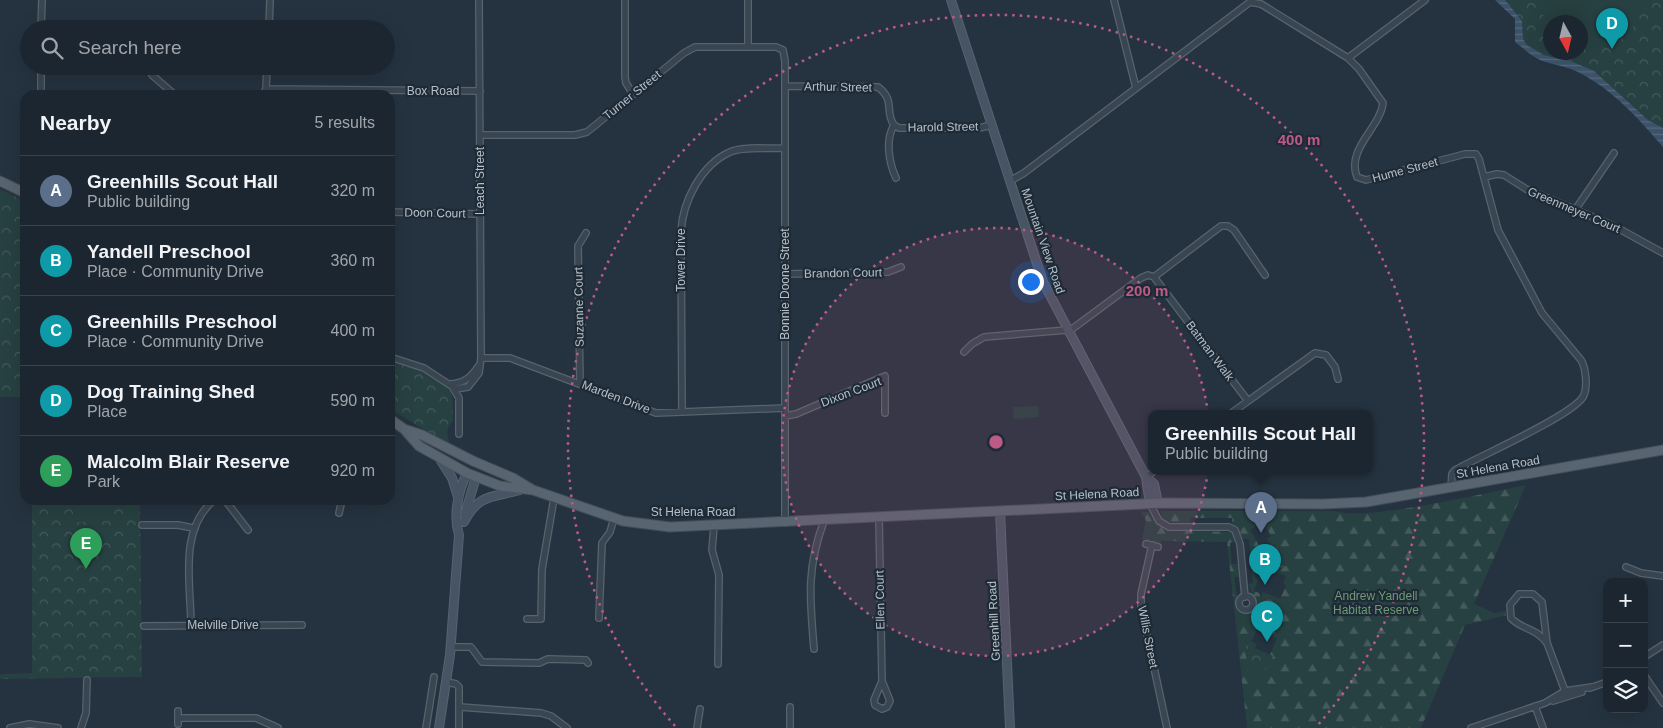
<!DOCTYPE html>
<html lang="en">
<head>
<meta charset="utf-8">
<style>
	body { margin:0; font-family:Arial,sans-serif; background:#29323c; color:#f1f3f6 }
	.controls { position:absolute; right:15px; bottom:15px; display:grid; overflow:hidden; border-radius:10px; box-shadow:0 5px 20px #0002 }
	.controls button { width:45px; height:45px; display:grid; place-items:center; padding:0; border:0; border-bottom:1px solid #3a434c; background:#1c2630; color:#f1f3f6; font:25px sans-serif }
	.compass { position:absolute; left:1543px; top:15px; width:45px; height:45px; border-radius:50%; background:#1c2630; box-shadow:0 5px 20px #0002; rotate:172deg }
	.you { position:absolute; left:1030px; top:281px; width:18px; height:18px; margin:-12px; border:4px solid #fff; border-radius:50%; background:#1a73e8; box-shadow:0 0 0 8px #1a73e833 }
	.badge { display:grid; place-items:center; width:32px; height:32px; border-radius:50%; background:#bca0f2; color:#fff; font-size:16px; font-weight:700 }
	.pin { position:absolute; translate:-50% -41px; filter:drop-shadow(0 1px 2px #0008) }
	.pin::after { content:''; position:absolute; top:26px; width:18px; height:15px; background:inherit; clip-path:polygon(0 0,100% 0,50% 100%) }
	.popup { position:absolute; left:1148px; top:410px; width:225px; height:65px; box-sizing:border-box; display:grid; place-content:center; border-radius:10px; background:#1c2630; filter:drop-shadow(0 1px 4px #0005); font-size:16px; white-space:nowrap; color:#a0a5ab }
	.popup b { font-size:19px; color:#f1f3f6 }
	.popup::after { content:''; position:absolute; left:50%; top:100%; margin-left:-10px; border:10px solid transparent; border-top-color:#1c2630 }
	.list { margin:0; padding:0; list-style:none }
	h2 { display:flex; justify-content:space-between; align-items:center; height:65px; margin:0; padding:0 20px; font-size:21px }
	h2 small { font-size:16px; font-weight:400; color:#a0a5ab }
	.list li { display:grid; grid-template-columns:32px 1fr auto; gap:15px; align-items:center; box-sizing:border-box; height:70px; padding:0 20px; border-top:1px solid #3a434c }
	.list b { display:block; font-size:19px; white-space:nowrap }
	.list p { margin:0; font-size:16px; white-space:nowrap; color:#a0a5ab }
	.list em { font-size:16px; font-style:normal; color:#a0a5ab }
	.icon { flex:none; width:28px; height:28px; fill:none; stroke:currentColor; stroke-width:2; stroke-linecap:round; stroke-linejoin:round }
	.map { position:relative; flex:none; width:1663px; height:728px; overflow:hidden }
	.search { position:absolute; background:#1c2630; box-shadow:0 5px 20px #0002; left:20px; top:20px; width:375px; height:55px; display:flex; align-items:center; gap:12px; box-sizing:border-box; padding:0 18px; border-radius:28px; color:#a0a5ab; font-size:19px }
	.panel { position:absolute; background:#1c2630; box-shadow:0 5px 20px #0002; left:20px; top:90px; width:375px; height:415px; border-radius:15px }
	.map>svg:first-child { display:block }
</style>
</head>
<body>
<div class="map">
<svg width="1663" height="728" viewBox="0 0 1663 728">
	<defs>
		<pattern id="forest-firs" width="22" height="20" patternUnits="userSpaceOnUse" patternTransform="scale(1.25)"><rect width="22" height="20" fill="#274041"/><path d="M5 1l3.5 6h-7zM16 11l3.5 6h-7z" fill="#445a5b"/></pattern>
		<pattern id="park-crowns" width="20" height="18" patternUnits="userSpaceOnUse" patternTransform="scale(1.25)"><rect width="20" height="18" fill="#274041"/><path d="M2 6a3 3 0 1 1 6 0M12 15a3 3 0 1 1 6 0" fill="none" stroke="#445a5b"/></pattern>
		<pattern id="water-rules" width="6" height="5" patternUnits="userSpaceOnUse" patternTransform="scale(1.25)"><rect width="6" height="5" fill="#3b5269"/><path d="M0 2.5h6" fill="none" stroke="#55697d"/></pattern>
	</defs>
	<rect width="100%" height="100%" fill="#253340"/>
	<!-- forest -->
	<path fill="url(#forest-firs)" fill-rule="evenodd" d="M1526,485l-52,119 21,9 11,-2 1,4 -42,10 -44,103h-174l-20,-186 -66,-1 -1,3 -18,-4 4,-20 -6,-9 9,1 9,12 9,6 65,2 4,9 -6,2 2,21h6l1,13h-5l5,34 8,3 7,-4 2,-8 -8,-18 5,-1 -4,-44h-6l-4,-9 -7,-6v-6h-41l-1,5h-17l-12,-5v-7h174c28,11 154,-19 191,-26zM1263,522l8,14 -4,3 3,5 -9,5 -11,-19zM1253,557l34,8 -12,7 11,4 -3,8 3,1c-8,20 -11,25 -31,33l6,-20 -2,-5 -5,-2 4,-11 -3,-2zM1259,625l7,3 -2,4 13,6 -7,17 2,1 -24,20 -3,-40 8,2z"/>
	<!-- park -->
	<path fill="url(#park-crowns)" fill-rule="evenodd" d="M1505,0h158v128l-15,-8 -75,-58 -29,-7 -17,-10 -4,-6 -1,-18zM1550,22h30v30h-30z
		M0,189l25,12v196h-25z
		M390,362c17,4 54,13 61,31 3,8 1,20 2,28 -8,8 -6,14 -3,24l-60,-36z
		M32,500h108l2,177 -142,2v-5l32,-1z
		M1276,544l11,21 -12,7 -13,-5 -2,6h-4l-3,-16z
		M1263,592l18,7 -20,22 -7,-3z
		M1245,635l8,3 -2,3 6,3 -2,4 18,8c-6,13 -9,19 -25,20z"/>
	<!-- pitch -->
	<path fill="#274041" d="M1534,0h107c0,34 -29,52 -60,45l-1,-23h-30v4z
		M1038,406l1,11 -25,2 -1,-12z
		M73,500h35v21l-34,1z"/>
	<!-- water -->
	<path fill="url(#water-rules)" d="M1495,0h10l17,21 1,18 4,6 17,10 29,7 21,9 54,49 15,8v19c-25,-29 -49,-56 -83,-74 -13,-7 -27,-8 -40,-13 -9,-4 -17,-12 -25,-18v-23z"/>
	<g fill="none" stroke-linecap="round" stroke-linejoin="round">
		<defs>
			<path id="street" d="M625,0v77l1,6 7,11
				M1114,0l22,88
				M41,29l1,-29
				M269,29l1,-29
				M748,46v-46
				M1348,58l77,-58
				M152,75l23,20
				M785,86l93,1c18,14 6,24 16,38
				M266,89l214,2
				M41,95v-29
				M263,95l3,-6 1,-23
				M894,125l5,3h80l13,-3
				M894,125c-9,15 -5,38 2,53
				M480,135h95l12,-3 97,-79 11,-6h81l7,3 2,11v462
				M1484,177l13,-3 7,1 22,14 88,37 49,27
				M1010,181l14,-8 226,-171 11,2 87,54 11,11 24,34c-3,25 -37,46 -26,74l9,3 99,-26h11l3,5 19,71 44,83 39,47c5,8 7,28 2,37 -12,19 -103,59 -128,73l-3,4 -1,14
				M1575,210l39,-57
				M390,212l90,2
				M785,274l103,-2 13,-5
				M1154,277l94,124
				M1068,332l73,-54 7,-3 6,2 67,-51h7l6,4 31,45
				M964,352l8,-8 12,-7 83,-7
				M390,357l34,11 32,21 12,-2 11,-14 2,-15 -2,-358
				M481,358h29l146,55 129,-5
				M450,384c16,-1 22,-8 30,-20
				M580,384l-2,-138 8,-13
				M453,388l6,10v36
				M682,411l-1,-180c2,-30 20,-66 49,-79 12,-6 40,-3 54,-4
				M1230,414l85,-61 11,2 9,12 3,12
				M785,416l11,-2 89,-38v37
				M1146,477l7,-5
				M225,500l23,30
				M1150,504l9,17 10,6h60l6,3 5,14 5,53
				M339,513l3,-13
				M879,518l3,163 8,20 -3,6 -5,2 -7,-4 -1,-5 8,-19
				M142,525h36l15,3
				M714,526l-2,24 7,25 -1,89
				M1146,544l12,3
				M1152,545l-11,49v13l26,121
				M1626,567l15,6 22,3
				M1239 603a7 7 0 1 1 14 0a7 7 0 1 1-14 0Z
				M599,618l3,-75 8,-11 4,-14
				M527,619h14l1,-50 12,-71
				M144,626l158,-1
				M191,626c0,-42 -13,-96 23,-126
				M1547,643c-12,-16 -25,-13 -36,-25l-1,-13 9,-11h14l9,8 5,41 18,48v5
				M451,647h20l11,15 57,1 9,-4 38,1 2,3
				M814,649c-4,-49 -8,-80 10,-128
				M1644,657l19,-12
				M1644,675l19,28
				M447,682l9,2 3,3v41
				M1590,688l17,-6
				M1553,701l29,-9
				M1535,706l8,22
				M460,707l81,6 10,3 16,12
				M178,711v13
				M178,718h78l22,10
				M10,728l19,-4 29,4
				M81,728l5,-15 1,-33
				M426,728l8,-51
				M697,728l3,-19
				M790,728v-21
				M1471,728l74,-25 20,-12 27,-4"/>
			<path id="secondary" d="M951,0l92,282 103,195 8,7 4,19
				M440,459l12,19 6,19
				M1146,477l4,27
				M1000,512l10,216
				M465,514l11,-37
				M464,522c15,-29 28,-24 56,-32
				M439,728l11,-73 9,-120c-6,-19 -1,-44 8,-62"/>
			<path id="primary" d="M0,181l25,12
				M390,419l14,10 18,6 51,26 40,17 20,12
				M404,429l15,17 48,27 33,13 33,4 90,31 47,6 493,-24 160,1 43,-2 297,-52"/>
		</defs>
		<!-- street casing -->
		<use href="#street" stroke="#57636d" stroke-width="8"/>
		<!-- secondary casing -->
		<use href="#secondary" stroke="#57636d" stroke-width="10"/>
		<!-- primary casing -->
		<use href="#primary" stroke="#434e59" stroke-width="11"/>
		<!-- street -->
		<use href="#street" stroke="#394550" stroke-width="5.5"/>
		<!-- secondary -->
		<use href="#secondary" stroke="#475463" stroke-width="8"/>
		<!-- primary -->
		<use href="#primary" stroke="#586470" stroke-width="9"/>
	</g>
	<!-- distance rings -->
	<circle cx="996" cy="442" r="214" fill="#bd5b87" fill-opacity=".12"/>
	<g fill="none" stroke="#bd5b87" stroke-width="2.5" stroke-dasharray="2.5 5">
		<circle cx="996" cy="442" r="214"/>
		<path d="M675 726A428 428 0 1 1 1317 726"/>
	</g>
	<g text-anchor="middle" dominant-baseline="central" stroke-width="4.5" stroke-linejoin="round" paint-order="stroke">
		<!-- street labels -->
		<g font-size="12" fill="#b6c0ca" stroke="#1e2a35">
			<text transform="translate(838 87) rotate(1)">Arthur Street</text>
			<text x="433" y="91">Box Road</text>
			<text transform="translate(632 95) rotate(-39)">Turner Street</text>
			<text transform="translate(943 127) rotate(-1)">Harold Street</text>
			<text transform="translate(1405 170) rotate(-15)">Hume Street</text>
			<text transform="translate(480 181) rotate(-90)">Leach Street</text>
			<text transform="translate(1574 210) rotate(23)">Greenmeyer Court</text>
			<text transform="translate(435 213) rotate(1)">Doon Court</text>
			<text transform="translate(1043 241) rotate(71)">Mountain View Road</text>
			<text transform="translate(681 260) rotate(-90)">Tower Drive</text>
			<text transform="translate(843 273) rotate(-1)">Brandon Court</text>
			<text transform="translate(785 284) rotate(-90)">Bonnie Doone Street</text>
			<text transform="translate(579 307) rotate(-91)">Suzanne Court</text>
			<text transform="translate(1210 351) rotate(53)">Batman Walk</text>
			<text transform="translate(851 392) rotate(-21)">Dixon Court</text>
			<text transform="translate(616 397) rotate(21)">Marden Drive</text>
			<text transform="translate(1498 467) rotate(-10)">St Helena Road</text>
			<text transform="translate(1097 494) rotate(-3)">St Helena Road</text>
			<text x="693" y="512">St Helena Road</text>
			<text transform="translate(880 600) rotate(-91)">Ellen Court</text>
			<text transform="translate(994 621) rotate(-93)">Greenhill Road</text>
			<text x="223" y="625">Melville Drive</text>
			<text transform="translate(1148 637) rotate(79)">Willis Street</text>
		</g>
		<!-- park labels -->
		<g font-size="12" fill="#6d9b74" stroke="#1e2a35">
			<text x="1376" y="596">Andrew Yandell<tspan x="1376" dy="14">Habitat Reserve</tspan></text>
		</g>
	</g>
	<circle cx="996" cy="442" r="8" fill="#bd5b87" stroke="#1e2a35" stroke-width="2.5"/>
	<g font-size="15" text-anchor="middle" font-weight="bold" fill="#bd5b87" stroke="#1e2a35" stroke-width="4.5" stroke-linejoin="round" paint-order="stroke">
		<text x="1299" y="145">400 m</text>
		<text x="1147" y="296">200 m</text>
	</g>
</svg>
<div class="controls">
<button>+</button>
<button>−</button>
<button><svg class="icon" aria-label="layers" viewBox="0 0 24 24"><path d="M12 4l9 5-9 5-9-5zM3 14l9 5 9-5"/></svg></button>
</div>
<svg class="compass" viewBox="-18 -18 36 36"><path d="M0-13l5 13h-10z" fill="#e53935"/><path d="M0 13l5-13h-10z" fill="#a0a5ab"/></svg>
<div class="you"></div>
<div class="pin badge" style="left:1261px;top:533px;background:#5c6f8a">A</div>
<div class="popup"><b>Greenhills Scout Hall</b>Public building</div>
<div class="pin badge" style="left:1265px;top:585px;background:#0f9aa8">B</div>
<div class="pin badge" style="left:1267px;top:642px;background:#0f9aa8">C</div>
<div class="pin badge" style="left:1612px;top:49px;background:#0f9aa8">D</div>
<div class="pin badge" style="left:86px;top:569px;background:#2e9e5b">E</div>
<div class="search"><svg class="icon" aria-label="search" viewBox="0 0 24 24"><circle cx="10" cy="10" r="6"/><path d="M15 15l6 6"/></svg>Search here</div>
<section class="panel">
<h2>Nearby<small>5 results</small></h2>
<ul class="list">
<li><span class="badge" style="background:#5c6f8a">A</span><div><b>Greenhills Scout Hall</b><p>Public building</p></div><em>320 m</em></li>
<li><span class="badge" style="background:#0f9aa8">B</span><div><b>Yandell Preschool</b><p>Place · Community Drive</p></div><em>360 m</em></li>
<li><span class="badge" style="background:#0f9aa8">C</span><div><b>Greenhills Preschool</b><p>Place · Community Drive</p></div><em>400 m</em></li>
<li><span class="badge" style="background:#0f9aa8">D</span><div><b>Dog Training Shed</b><p>Place</p></div><em>590 m</em></li>
<li><span class="badge" style="background:#2e9e5b">E</span><div><b>Malcolm Blair Reserve</b><p>Park</p></div><em>920 m</em></li>
</ul>
</section>
</div>
</body>
</html>
